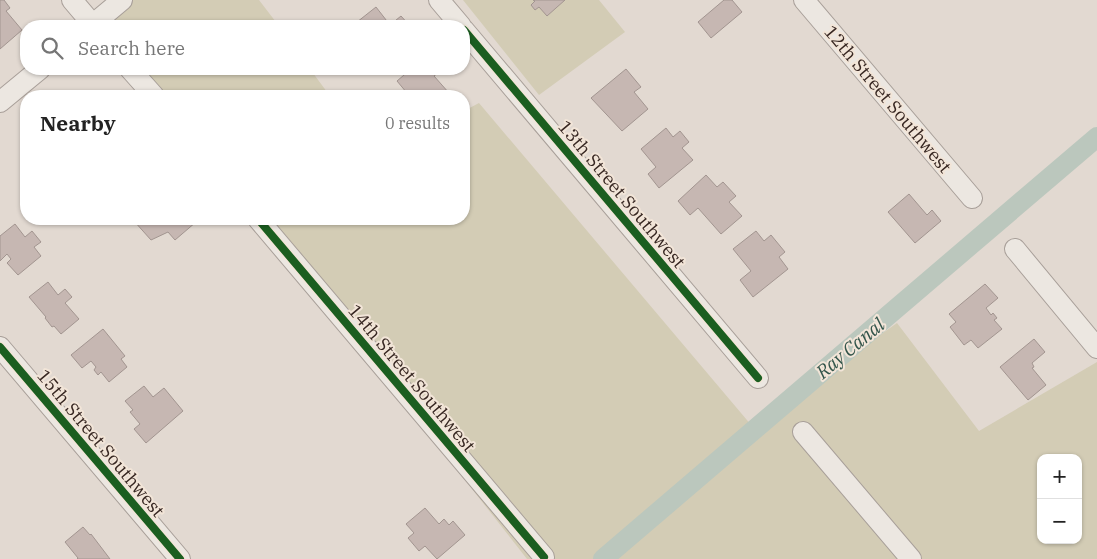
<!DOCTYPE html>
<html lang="en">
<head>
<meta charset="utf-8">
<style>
	body { margin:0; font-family:"IBM Plex Serif",serif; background:#f2f2f2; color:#222 }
	.controls { position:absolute; right:15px; bottom:15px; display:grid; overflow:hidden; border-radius:10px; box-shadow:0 1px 4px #0004 }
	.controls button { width:45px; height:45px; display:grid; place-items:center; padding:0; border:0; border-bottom:1px solid #e0e0e0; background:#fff; color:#222; font:25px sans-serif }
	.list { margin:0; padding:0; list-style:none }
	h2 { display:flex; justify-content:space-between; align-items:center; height:65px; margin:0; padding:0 20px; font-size:21px }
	h2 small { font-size:16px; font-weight:400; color:#767676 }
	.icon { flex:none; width:28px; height:28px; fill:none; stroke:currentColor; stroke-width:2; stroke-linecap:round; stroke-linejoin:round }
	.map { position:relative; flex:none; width:1097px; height:559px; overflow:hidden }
	.search { position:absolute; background:#fff; box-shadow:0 1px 4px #0004; left:20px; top:20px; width:450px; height:55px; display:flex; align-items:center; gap:12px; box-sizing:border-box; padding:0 18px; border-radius:20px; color:#767676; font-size:19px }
	.panel { position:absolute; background:#fff; box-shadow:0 1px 4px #0004; left:20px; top:90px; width:450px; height:135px; border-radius:20px }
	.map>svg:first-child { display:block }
</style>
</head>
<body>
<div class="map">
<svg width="1097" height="559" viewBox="0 0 1097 559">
	<rect width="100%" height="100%" fill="#e2d9d1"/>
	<!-- green -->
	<path fill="#d3ccb5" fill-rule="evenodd" d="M119,0h140l20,26h-170l-10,-11z
		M463,0h136l26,32 -86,63z
		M142,69h168l20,27h-166z
		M479,103l273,323 145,-103 82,108 118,-69v197h-570l-267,-340h204v-108zM1041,458h37v82h-37z"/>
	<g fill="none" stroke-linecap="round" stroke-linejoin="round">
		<!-- canal -->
		<path stroke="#bbc7bd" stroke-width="20" d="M603,559l494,-422"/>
	</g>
	<!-- building -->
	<path fill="#c6b7b2" stroke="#a29590" d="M0,0h4l6,8 -4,3 16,19 -22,19z
		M533,0h32l-18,16 -8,-9 -4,3 -4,-5 4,-4z
		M724,0h8l10,12 -31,26 -13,-16z
		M376,7l14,18 11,-9 9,10h-58z
		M411,69h32l-9,7 15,17 -4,3h-42l4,-3 -10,-12z
		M626,69l15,18 -7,5 14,17 -26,22 -31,-33z
		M666,128l7,9 7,-6 9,11 -7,6 11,12 -34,28 -11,-14 8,-7 -15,-18z
		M706,175l11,12 6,-5 13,14 -7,6 13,14 -21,18 -23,-26 -8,7 -12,-14z
		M909,194l18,21 5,-5 9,11 -26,22 -27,-31z
		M137,219h56l3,3 -21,18 -7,-8 -17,8 -17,-19z
		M15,224l10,13 7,-6 9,11 -7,5 7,9 -23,19 -11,-12 4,-4 -4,-5 -7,7v-25z
		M756,231l8,10 7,-6 14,17 -6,5 9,12 -35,28 -13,-17 11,-9 -18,-22z
		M48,282l10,13 7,-6 7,8 -7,6 14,16 -18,15 -7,-8 -2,1 -7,-9 1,-1 -17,-20z
		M985,284l13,14 -12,10 5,7 2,-2 4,5 -3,2 8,9 -24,19 -7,-8 -7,5 -14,-18 6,-5 -7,-8z
		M103,329l22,27 -4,3 6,8 -18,15 -8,-10 -3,3 -4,-5 2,-3 -5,-6 -9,7 -11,-13z
		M1034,339l11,13 -13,11 2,4 -2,1 14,17 -18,15 -28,-33z
		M144,386l9,11 11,-9 19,23 -37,32 -12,-14 6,-5 -10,-12 3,-2 -8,-9z
		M425,508l14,16 5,-5 5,6 4,-4 12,14 -28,24 -12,-13 -6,5 -11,-13 6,-5 -8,-9z
		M83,527l7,8 1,-1 19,25h-33l1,-1 -13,-16z"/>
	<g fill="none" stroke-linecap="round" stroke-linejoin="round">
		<defs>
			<path id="minor" d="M72,0l22,26
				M439,0l22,26
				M804,0l168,198
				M91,26l31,-26
				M464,30l294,348
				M130,69l24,27
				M0,102l40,-33
				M258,219l286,338
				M1015,249l82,99
				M0,347l180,212
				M803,432l108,127"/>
		</defs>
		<!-- minor casing -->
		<use href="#minor" stroke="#a89f99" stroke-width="22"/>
		<!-- minor -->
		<use href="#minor" stroke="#ece7e1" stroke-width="20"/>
		<defs>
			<path id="cycleway" d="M464,30l294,348
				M258,219l286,338
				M0,347l180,212"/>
		</defs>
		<!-- cycleway casing -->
		<use href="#cycleway" stroke="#f2e5d8" stroke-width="11"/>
		<!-- cycleway -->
		<use href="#cycleway" stroke="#1b5e20" stroke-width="8"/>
	</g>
	<g text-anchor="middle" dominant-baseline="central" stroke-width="4" stroke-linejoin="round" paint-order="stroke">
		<!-- street labels -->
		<g font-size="18" fill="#372722" stroke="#f2e5d8">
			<text transform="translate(888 99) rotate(50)">12th Street Southwest</text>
			<text transform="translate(622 194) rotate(50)">13th Street Southwest</text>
			<text transform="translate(412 378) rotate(50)">14th Street Southwest</text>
			<text transform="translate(101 443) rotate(50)">15th Street Southwest</text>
		</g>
		<!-- water labels -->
		<g font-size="19" font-style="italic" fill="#33554b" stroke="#f2e5d8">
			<text transform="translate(850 348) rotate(-40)">Ray Canal</text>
		</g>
	</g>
</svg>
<div class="controls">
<button>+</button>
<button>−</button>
</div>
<div class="search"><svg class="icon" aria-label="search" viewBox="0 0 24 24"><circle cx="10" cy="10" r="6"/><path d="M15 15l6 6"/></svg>Search here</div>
<section class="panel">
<h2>Nearby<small>0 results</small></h2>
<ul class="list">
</ul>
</section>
</div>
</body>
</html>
